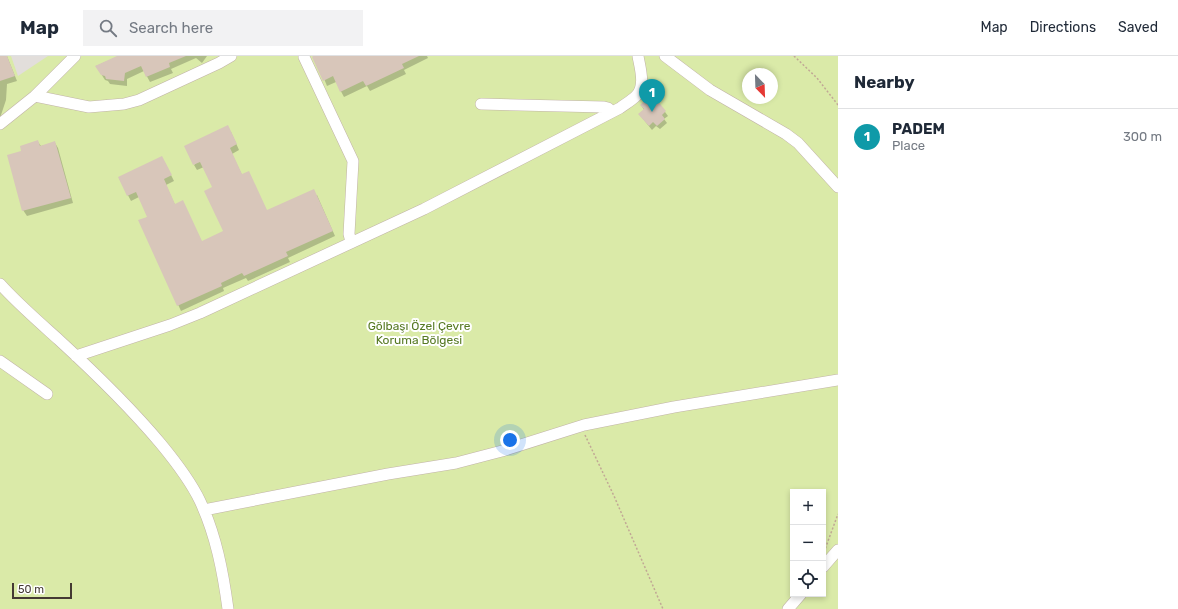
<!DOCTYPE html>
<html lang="en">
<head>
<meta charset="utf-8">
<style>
	body { margin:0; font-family:Rubik,sans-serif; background:#f2f2f3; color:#1f2937 }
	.controls { position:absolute; right:12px; bottom:12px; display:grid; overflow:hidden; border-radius:0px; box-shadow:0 2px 6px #0003 }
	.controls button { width:36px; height:36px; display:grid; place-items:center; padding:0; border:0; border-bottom:1px solid #e0e1e3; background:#fff; color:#1f2937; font:20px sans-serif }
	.compass { position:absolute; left:742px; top:12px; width:36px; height:36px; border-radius:50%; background:#fff; box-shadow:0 2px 6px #0003; rotate:157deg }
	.scale { position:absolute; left:12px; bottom:10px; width:60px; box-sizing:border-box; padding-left:4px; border:2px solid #443a33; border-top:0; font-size:11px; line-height:14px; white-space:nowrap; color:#443a33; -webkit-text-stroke:3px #fff; paint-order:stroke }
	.you { position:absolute; left:510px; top:384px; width:14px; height:14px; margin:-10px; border:3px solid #fff; border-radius:50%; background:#1a73e8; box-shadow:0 0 0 6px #1a73e833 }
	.badge { display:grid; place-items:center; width:26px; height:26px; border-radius:50%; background:#0b8043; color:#fff; font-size:13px; font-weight:700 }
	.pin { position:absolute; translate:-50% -33px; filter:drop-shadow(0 1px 2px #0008) }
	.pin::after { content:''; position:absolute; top:21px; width:14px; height:12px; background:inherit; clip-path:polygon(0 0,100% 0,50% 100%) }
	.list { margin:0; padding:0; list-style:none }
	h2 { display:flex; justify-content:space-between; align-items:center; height:52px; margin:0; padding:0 16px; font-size:17px }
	h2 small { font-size:13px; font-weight:400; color:#747a83 }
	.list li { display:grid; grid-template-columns:26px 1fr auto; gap:12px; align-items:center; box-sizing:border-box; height:56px; padding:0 16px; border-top:1px solid #e0e1e3 }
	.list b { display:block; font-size:15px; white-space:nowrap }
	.list p { margin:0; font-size:13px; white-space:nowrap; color:#747a83 }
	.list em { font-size:13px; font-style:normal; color:#747a83 }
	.icon { flex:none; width:22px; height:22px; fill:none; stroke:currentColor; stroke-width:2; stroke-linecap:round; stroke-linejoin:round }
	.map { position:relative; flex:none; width:838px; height:553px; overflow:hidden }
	header { display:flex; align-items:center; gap:24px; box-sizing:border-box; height:56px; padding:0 20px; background:#fff; border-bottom:1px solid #e0e1e3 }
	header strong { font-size:19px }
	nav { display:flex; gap:22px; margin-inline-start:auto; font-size:14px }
	.search { width:280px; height:36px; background:#f2f2f3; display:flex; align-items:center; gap:10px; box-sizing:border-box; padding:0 14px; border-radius:0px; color:#747a83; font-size:15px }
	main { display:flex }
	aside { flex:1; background:#fff }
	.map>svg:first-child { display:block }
</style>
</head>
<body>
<header>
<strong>Map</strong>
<div class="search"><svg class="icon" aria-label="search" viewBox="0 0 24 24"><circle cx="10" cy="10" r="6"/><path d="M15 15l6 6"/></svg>Search here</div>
<nav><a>Map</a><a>Directions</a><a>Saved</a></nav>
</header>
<main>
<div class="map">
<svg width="838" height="553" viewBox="0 0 838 553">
	<rect width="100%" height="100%" fill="#f2eae2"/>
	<!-- green -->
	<path fill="#daeaa8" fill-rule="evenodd" d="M0,0h838v553h-838zM748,18h24v24h-24zM793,436h30v102h-30z"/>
	<!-- parking -->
	<path fill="#e2dedb" d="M11,0h37l-30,20z"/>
	<!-- shadow -->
	<path fill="#0003" d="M0,0h7l10,25 -10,3 -1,16 -6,18z
		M119,0h88l-5,7 -6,-5 -25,11 2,4 -23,9 -6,-11 -17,8v7l-17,-2 -2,-3 -3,-1 -9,-14z
		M315,0h112l1,2 -24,12 2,4 -36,17 -3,-5 -23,11 -8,-15 -9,4z
		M656,44l12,16 -4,3 3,4 -7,6 -4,-3 -4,4 -13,-16 5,-4 -3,-5 10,-1z
		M231,76l8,18 -7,4 10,21 25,36 50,-16 18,41 -47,22 2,4 -42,19 -2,-3 -23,10 1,3 -43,20 -41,-90 8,-4 -9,-20 -8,4 -12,-23 46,-15 9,18 -8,4 9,20 27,37 22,-10 -10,-44 -10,-21 -7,3 -3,-5z
		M38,86l3,4 14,-3 3,5 15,55 -46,13 -4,-6 -1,-58z"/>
	<!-- building -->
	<path fill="#d8c6ba" d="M0,0h7l8,20 -15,5z
		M117,0h69l-17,7 1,4 -24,10 -5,-11 -16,7 -1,8 -18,-2 -1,-3 -4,-1 -6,-9z
		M313,0h106l-17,8 2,4 -38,18 -3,-5 -23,11 -7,-16 -10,5 -11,-24z
		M648,42l3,5 5,-4 10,12 -4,4 3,4 -8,7 -4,-4 -4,4 -11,-12 6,-5 -4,-4z
		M228,69l9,19 -7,4 12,26 7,-3 18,39 47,-21 19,42 -47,21 2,4 -44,20 -2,-3 -21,10 1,3 -45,20 -39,-86 9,-3 -11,-25 -9,4 -9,-19 44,-21 10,19 -8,4 11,25 8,-4 19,41 21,-10 -19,-40 8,-4 -12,-25 -7,3 -9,-19z
		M38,84l2,6 15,-5 16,57 -49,13 -15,-56 14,-4 -1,-5z"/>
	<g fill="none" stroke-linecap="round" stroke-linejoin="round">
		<defs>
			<path id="minor" d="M665,0l45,34 76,44 12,9 40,44
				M304,1l49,104 -4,73 2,8
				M35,40l40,-40
				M481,48l123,3 4,1 4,4
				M0,68l35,-28 54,11 35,-3 15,-4 80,-37 12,-7
				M0,228c18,20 39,38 59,56 36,33 71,67 102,104 14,17 29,36 39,57 16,34 23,71 28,108
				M76,300l94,-31 30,-12 224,-104 196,-101c5,-4 11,-7 16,-12 10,-10 4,-28 2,-40
				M0,305l47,33
				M204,454l184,-36 68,-11 46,-12 82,-26 90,-18 164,-27
				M823,511l15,-17
				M788,553l13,-15"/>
		</defs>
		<!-- minor casing -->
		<use href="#minor" stroke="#c1b3a8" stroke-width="12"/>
		<!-- path -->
		<path stroke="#c1a895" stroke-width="1.5" stroke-dasharray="2 2" stroke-linecap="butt" d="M794,0l23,22 21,27
			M585,379l29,61 49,113
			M824,496l14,-38"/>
		<!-- minor -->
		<use href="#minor" stroke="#fff" stroke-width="11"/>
	</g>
	<g text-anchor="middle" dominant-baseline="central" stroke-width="4" stroke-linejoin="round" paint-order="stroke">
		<!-- park labels -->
		<g font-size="12" fill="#567923" stroke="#fff">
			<text x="419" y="270">Gölbaşı Özel Çevre<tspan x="419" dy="14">Koruma Bölgesi</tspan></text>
		</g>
	</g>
</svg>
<div class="controls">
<button>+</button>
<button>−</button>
<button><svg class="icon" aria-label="locate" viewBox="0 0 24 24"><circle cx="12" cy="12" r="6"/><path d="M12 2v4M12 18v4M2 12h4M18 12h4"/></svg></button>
</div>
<svg class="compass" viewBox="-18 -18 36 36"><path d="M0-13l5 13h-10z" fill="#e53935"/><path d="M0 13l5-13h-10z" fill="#747a83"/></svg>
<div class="scale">50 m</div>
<div class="you"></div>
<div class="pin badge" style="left:652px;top:56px;background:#0f9aa8">1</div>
</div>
<aside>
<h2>Nearby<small></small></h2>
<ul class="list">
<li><span class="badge" style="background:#0f9aa8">1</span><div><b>PADEM</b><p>Place</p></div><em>300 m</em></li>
</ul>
</aside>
</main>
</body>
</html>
